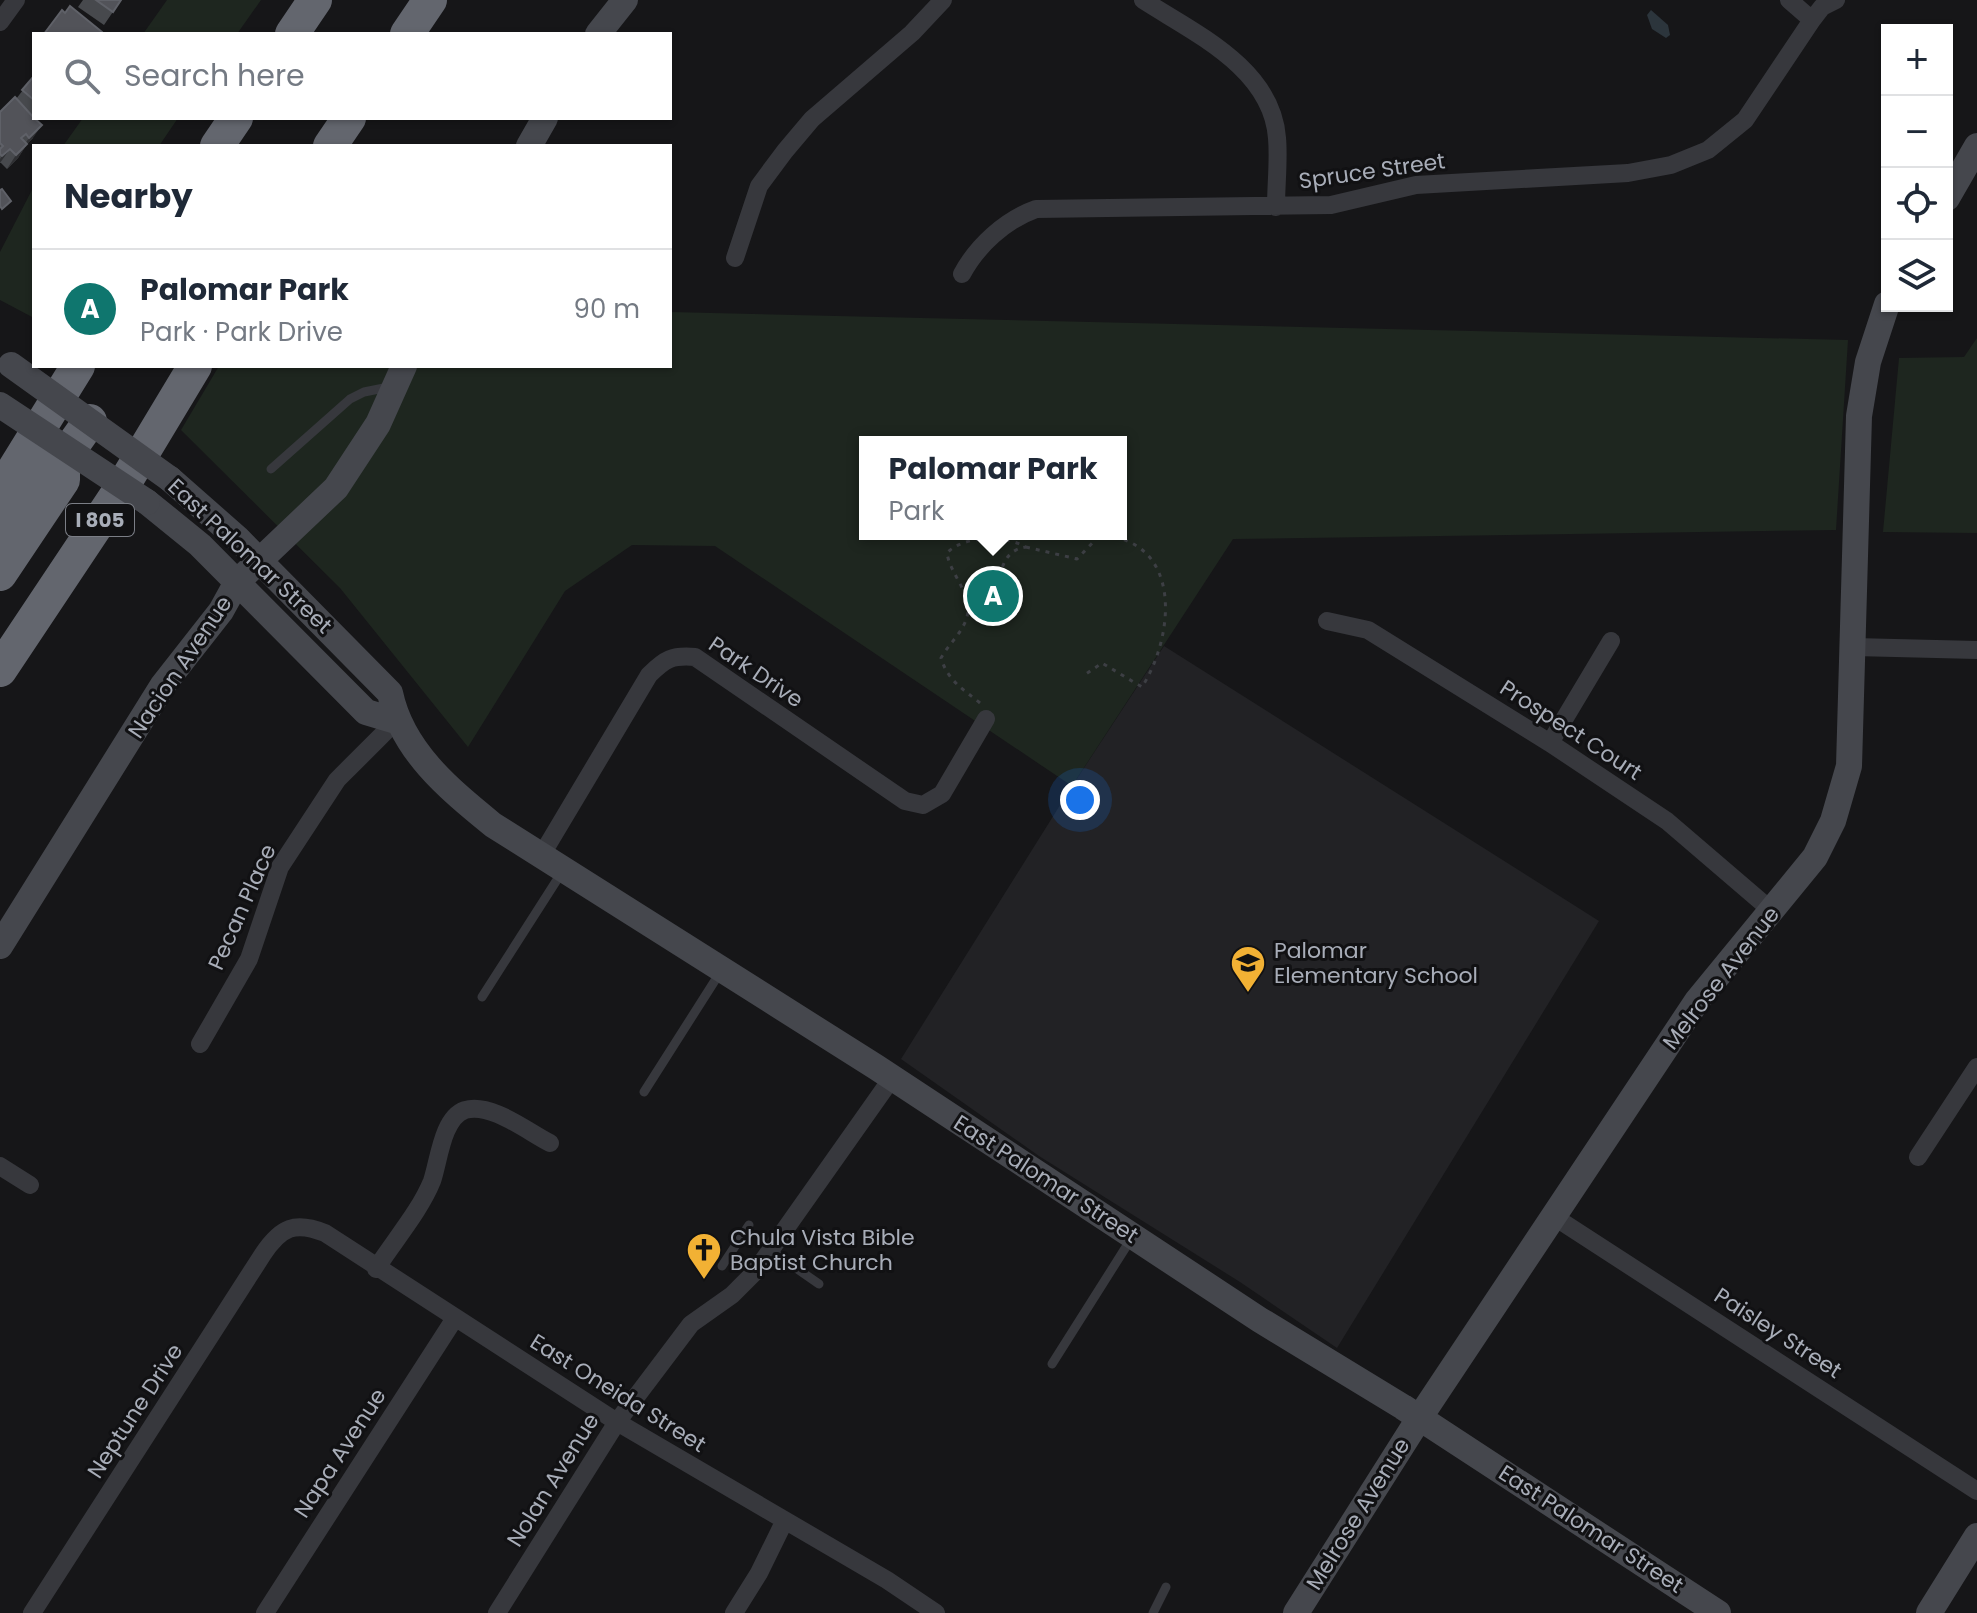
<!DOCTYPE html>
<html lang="en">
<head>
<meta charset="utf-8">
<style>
	body { margin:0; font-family:Poppins,sans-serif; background:#f6f6f7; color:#1f2937 }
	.controls { position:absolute; right:24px; top:24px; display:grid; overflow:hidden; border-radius:0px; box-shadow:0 2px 6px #0004 }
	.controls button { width:72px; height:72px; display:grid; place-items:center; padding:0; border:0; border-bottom:2px solid #e0e1e3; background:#fff; color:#1f2937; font:40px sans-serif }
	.you { position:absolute; left:1080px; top:800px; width:28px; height:28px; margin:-20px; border:6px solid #fff; border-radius:50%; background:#1a73e8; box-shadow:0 0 0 12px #1a73e833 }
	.badge { display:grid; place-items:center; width:52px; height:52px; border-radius:50%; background:#0f766e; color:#fff; font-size:26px; font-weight:700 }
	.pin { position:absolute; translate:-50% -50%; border:4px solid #fff; box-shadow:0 2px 8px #0006 }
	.popup { position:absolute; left:859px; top:436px; width:268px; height:104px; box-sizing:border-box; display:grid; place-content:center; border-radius:0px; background:#fff; filter:drop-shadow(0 2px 6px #0005); font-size:26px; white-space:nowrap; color:#747a83 }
	.popup b { font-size:30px; color:#1f2937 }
	.popup::after { content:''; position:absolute; left:50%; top:100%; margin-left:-16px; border:16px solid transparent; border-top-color:#fff }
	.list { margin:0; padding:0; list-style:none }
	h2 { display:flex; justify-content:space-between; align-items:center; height:104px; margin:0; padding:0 32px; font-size:34px }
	h2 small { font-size:26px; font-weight:400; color:#747a83 }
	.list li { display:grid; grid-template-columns:52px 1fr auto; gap:24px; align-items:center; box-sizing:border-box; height:120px; padding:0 32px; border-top:2px solid #e0e1e3 }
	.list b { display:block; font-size:30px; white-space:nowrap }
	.list p { margin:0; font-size:26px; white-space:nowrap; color:#747a83 }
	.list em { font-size:26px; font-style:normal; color:#747a83 }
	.icon { flex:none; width:44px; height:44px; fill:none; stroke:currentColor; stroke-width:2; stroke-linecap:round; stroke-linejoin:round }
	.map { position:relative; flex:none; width:1977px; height:1613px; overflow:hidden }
	.search { position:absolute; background:#fff; box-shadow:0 2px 6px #0004; left:32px; top:32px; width:640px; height:88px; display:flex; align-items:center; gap:20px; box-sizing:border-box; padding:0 28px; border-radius:0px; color:#747a83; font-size:30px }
	.panel { position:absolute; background:#fff; box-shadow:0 2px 6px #0004; left:32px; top:144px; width:640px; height:224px; border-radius:0px }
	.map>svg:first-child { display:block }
</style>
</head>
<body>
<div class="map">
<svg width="1977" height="1613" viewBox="0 0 1977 1613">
	<rect width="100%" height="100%" fill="#161618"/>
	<!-- built -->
	<path fill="#222225" d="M1164,646l435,275 -262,427 -97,-66 -201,-126 -138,-97 171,-273z"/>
	<!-- green -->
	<path fill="#1e261f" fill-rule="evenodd" d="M167,0h94l-24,34h-94z
		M83,118h95l-19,28h-96z
		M34,186v132l-34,-18v-48z
		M670,312l1178,28 -12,190 -603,9 -161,247 -357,-240 -83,-1 -67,46 -97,156 -128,-159 -159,-158 38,-64h451zM865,442h256v92h-256z
		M1977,338v195l-94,-1 16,-174 65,-1z"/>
	<!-- water -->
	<path fill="#2c353c" d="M1651,10l17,15 2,10 -4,3 -14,-9 -5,-14z"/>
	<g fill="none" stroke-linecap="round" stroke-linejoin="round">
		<!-- path -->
		<path stroke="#3d3f44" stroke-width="3" stroke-dasharray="4 6" stroke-linecap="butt" d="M1026,547l51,12 23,-24c83,5 75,100 42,152l-40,-24 -16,11
			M980,703c-17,-14 -32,-22 -39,-45 7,-13 20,-24 25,-38 9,-24 -16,-45 -19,-67 17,-18 58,-18 79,-6 -27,4 -24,30 -32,49"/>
		<!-- lane -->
		<path stroke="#37383d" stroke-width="9" d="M271,469l79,-70 14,-7 25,-5
			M482,997l80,-125
			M644,1092l77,-121
			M770,1250l49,34
			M722,1266l27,-41
			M1052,1364l79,-125
			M1153,1613l13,-26"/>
		<!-- street -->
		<path stroke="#37383d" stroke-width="18" d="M1143,0c51,33 129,68 134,138 2,22 -1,46 -1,69
			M1789,0l23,20
			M0,22l16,-22
			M735,258l24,-72 26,-35 27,-32 100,-86 31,-33
			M962,274c15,-28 43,-54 74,-65l295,-4 85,-20 212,-12 43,-8 37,-15 37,-30 67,-100 10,-13 14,-7
			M1327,621l41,9 182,113 117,78 105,90
			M1854,647l123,3
			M1550,743l61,-102
			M541,856l108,-181c16,-16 23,-20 46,-18l210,144 18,4 19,-11 44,-75
			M200,1044l49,-85 31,-92 57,-87 59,-59
			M1918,1157l59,-90
			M0,1166l30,19
			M1553,1216l424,275
			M376,1269c17,-27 44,-58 56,-88 7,-20 10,-63 33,-71 26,-8 63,22 85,33
			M32,1613l231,-359c18,-27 32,-33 62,-21l292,189 270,158 49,33
			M265,1613l190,-295
			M497,1613l120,-191 74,-98 41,-29 23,-23 137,-194
			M734,1613l25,-40 25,-51"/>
		<!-- secondary -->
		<path stroke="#45474d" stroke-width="26" d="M598,34l27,-34
			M529,146l16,-28
			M1947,198l30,-52
			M170,479l67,59 153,155c12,58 59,96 103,132l383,242 384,253 143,87 315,206
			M147,502l53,43 166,167 30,9
			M0,946l163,-261 58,-74 16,-29 99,-94 42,-64 26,-58
			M1296,1613l124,-196 277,-416 118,-144 18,-36 16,-55 10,-350 9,-54 19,-58
			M1929,1613l48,-77"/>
		<!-- highway -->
		<path stroke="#63666e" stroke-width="34" d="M292,34l23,-34
			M407,34l23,-34
			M217,146l19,-28
			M330,146l19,-28
			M0,492l78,-126
			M0,529l41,-62 22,-8 27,-38
			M0,574l63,-94v-21
			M0,670l124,-186 71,-118"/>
		<!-- secondary-bridge -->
		<path stroke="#45474d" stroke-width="26" d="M11,365l159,114
			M0,405l147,97"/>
	</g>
	<!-- wall -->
	<path fill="#47494d" d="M83,0h38l-17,25 -26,-18z
		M34,76l-1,62 -6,6 -9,14 -11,11 -6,-6h-1v-51l16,-13z"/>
	<!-- shaded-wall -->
	<path fill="#2f3033" d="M42,125l-9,13 -13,13 9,-13z
		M27,144l-9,14 -11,11 9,-14z
		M10,149l-10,14v-4l2,-3z"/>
	<!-- building -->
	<path fill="#525359" stroke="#5f6168" stroke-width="2" d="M96,0h25l-8,12z
		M70,6l32,26 -1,2h-57l18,-24 3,3z
		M34,76v24l-12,-10z
		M15,97l19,21 8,7 -13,13 -3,-4 -5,4 6,6 -11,11 -6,-6 -8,7 -2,-2v-5l3,-3 -3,-3v-31z
		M2,189l9,12 -9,8 -2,-3v-16z"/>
	<!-- icons -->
	<defs>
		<symbol id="school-pin" viewBox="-11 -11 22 30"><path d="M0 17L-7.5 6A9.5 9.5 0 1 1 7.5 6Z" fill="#f2b134" stroke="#111113"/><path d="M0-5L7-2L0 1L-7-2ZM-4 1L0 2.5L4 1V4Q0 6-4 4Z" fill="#111"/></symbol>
		<symbol id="church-pin" viewBox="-11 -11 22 30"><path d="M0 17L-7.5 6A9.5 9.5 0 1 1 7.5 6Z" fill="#f2b134" stroke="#111113"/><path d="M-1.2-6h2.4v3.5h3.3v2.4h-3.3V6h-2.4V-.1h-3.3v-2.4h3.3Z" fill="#111"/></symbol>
	</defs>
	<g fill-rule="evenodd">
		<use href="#school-pin" x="1228" y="943" width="40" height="54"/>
		<use href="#church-pin" x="684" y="1230" width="40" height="54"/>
	</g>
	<g text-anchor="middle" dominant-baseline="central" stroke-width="6" stroke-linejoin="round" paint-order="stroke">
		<!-- shield labels -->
		<rect fill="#111113" stroke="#7b7e86" stroke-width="2" x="66" y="504" width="68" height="32" rx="6"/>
		<g font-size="20" font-weight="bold" fill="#a8adb8">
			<text x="100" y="520">I 805</text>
		</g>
		<!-- street labels -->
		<g font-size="22" fill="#a8adb8" stroke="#111113">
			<text transform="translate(1372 171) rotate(-8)">Spruce Street</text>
			<text transform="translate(250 556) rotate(43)">East Palomar Street</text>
			<text transform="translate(180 667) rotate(-56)">Nacion Avenue</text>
			<text transform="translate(756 672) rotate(34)">Park Drive</text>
			<text transform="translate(1571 730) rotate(33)">Prospect Court</text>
			<text transform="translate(242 907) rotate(-66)">Pecan Place</text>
			<text transform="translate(1721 978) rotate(-52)">Melrose Avenue</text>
			<text transform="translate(1046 1179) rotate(33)">East Palomar Street</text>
			<text transform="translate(1778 1333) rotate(33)">Paisley Street</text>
			<text transform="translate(618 1393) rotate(32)">East Oneida Street</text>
			<text transform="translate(135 1411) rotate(-57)">Neptune Drive</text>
			<text transform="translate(340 1453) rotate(-57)">Napa Avenue</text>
			<text transform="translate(553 1480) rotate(-58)">Nolan Avenue</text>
			<text transform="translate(1358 1514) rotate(-58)">Melrose Avenue</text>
			<text transform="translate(1591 1529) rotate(33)">East Palomar Street</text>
		</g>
		<!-- poi labels -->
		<g font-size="22" fill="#a8adb8" stroke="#111113" text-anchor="start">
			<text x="1274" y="950">Palomar<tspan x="1274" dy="25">Elementary School</tspan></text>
			<text x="730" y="1237">Chula Vista Bible<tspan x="730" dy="25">Baptist Church</tspan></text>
		</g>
	</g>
</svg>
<div class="controls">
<button>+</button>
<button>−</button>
<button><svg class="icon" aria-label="locate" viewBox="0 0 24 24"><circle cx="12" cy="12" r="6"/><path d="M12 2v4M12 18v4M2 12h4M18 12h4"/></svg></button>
<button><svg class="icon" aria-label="layers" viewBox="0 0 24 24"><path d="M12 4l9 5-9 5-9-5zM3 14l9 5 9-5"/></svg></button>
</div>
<div class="you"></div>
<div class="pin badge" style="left:993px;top:596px">A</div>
<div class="popup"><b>Palomar Park</b>Park</div>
<div class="search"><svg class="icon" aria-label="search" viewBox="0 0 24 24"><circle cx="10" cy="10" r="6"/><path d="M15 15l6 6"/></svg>Search here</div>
<section class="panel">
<h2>Nearby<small></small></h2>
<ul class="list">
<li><span class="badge">A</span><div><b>Palomar Park</b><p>Park · Park Drive</p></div><em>90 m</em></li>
</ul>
</section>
</div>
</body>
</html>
